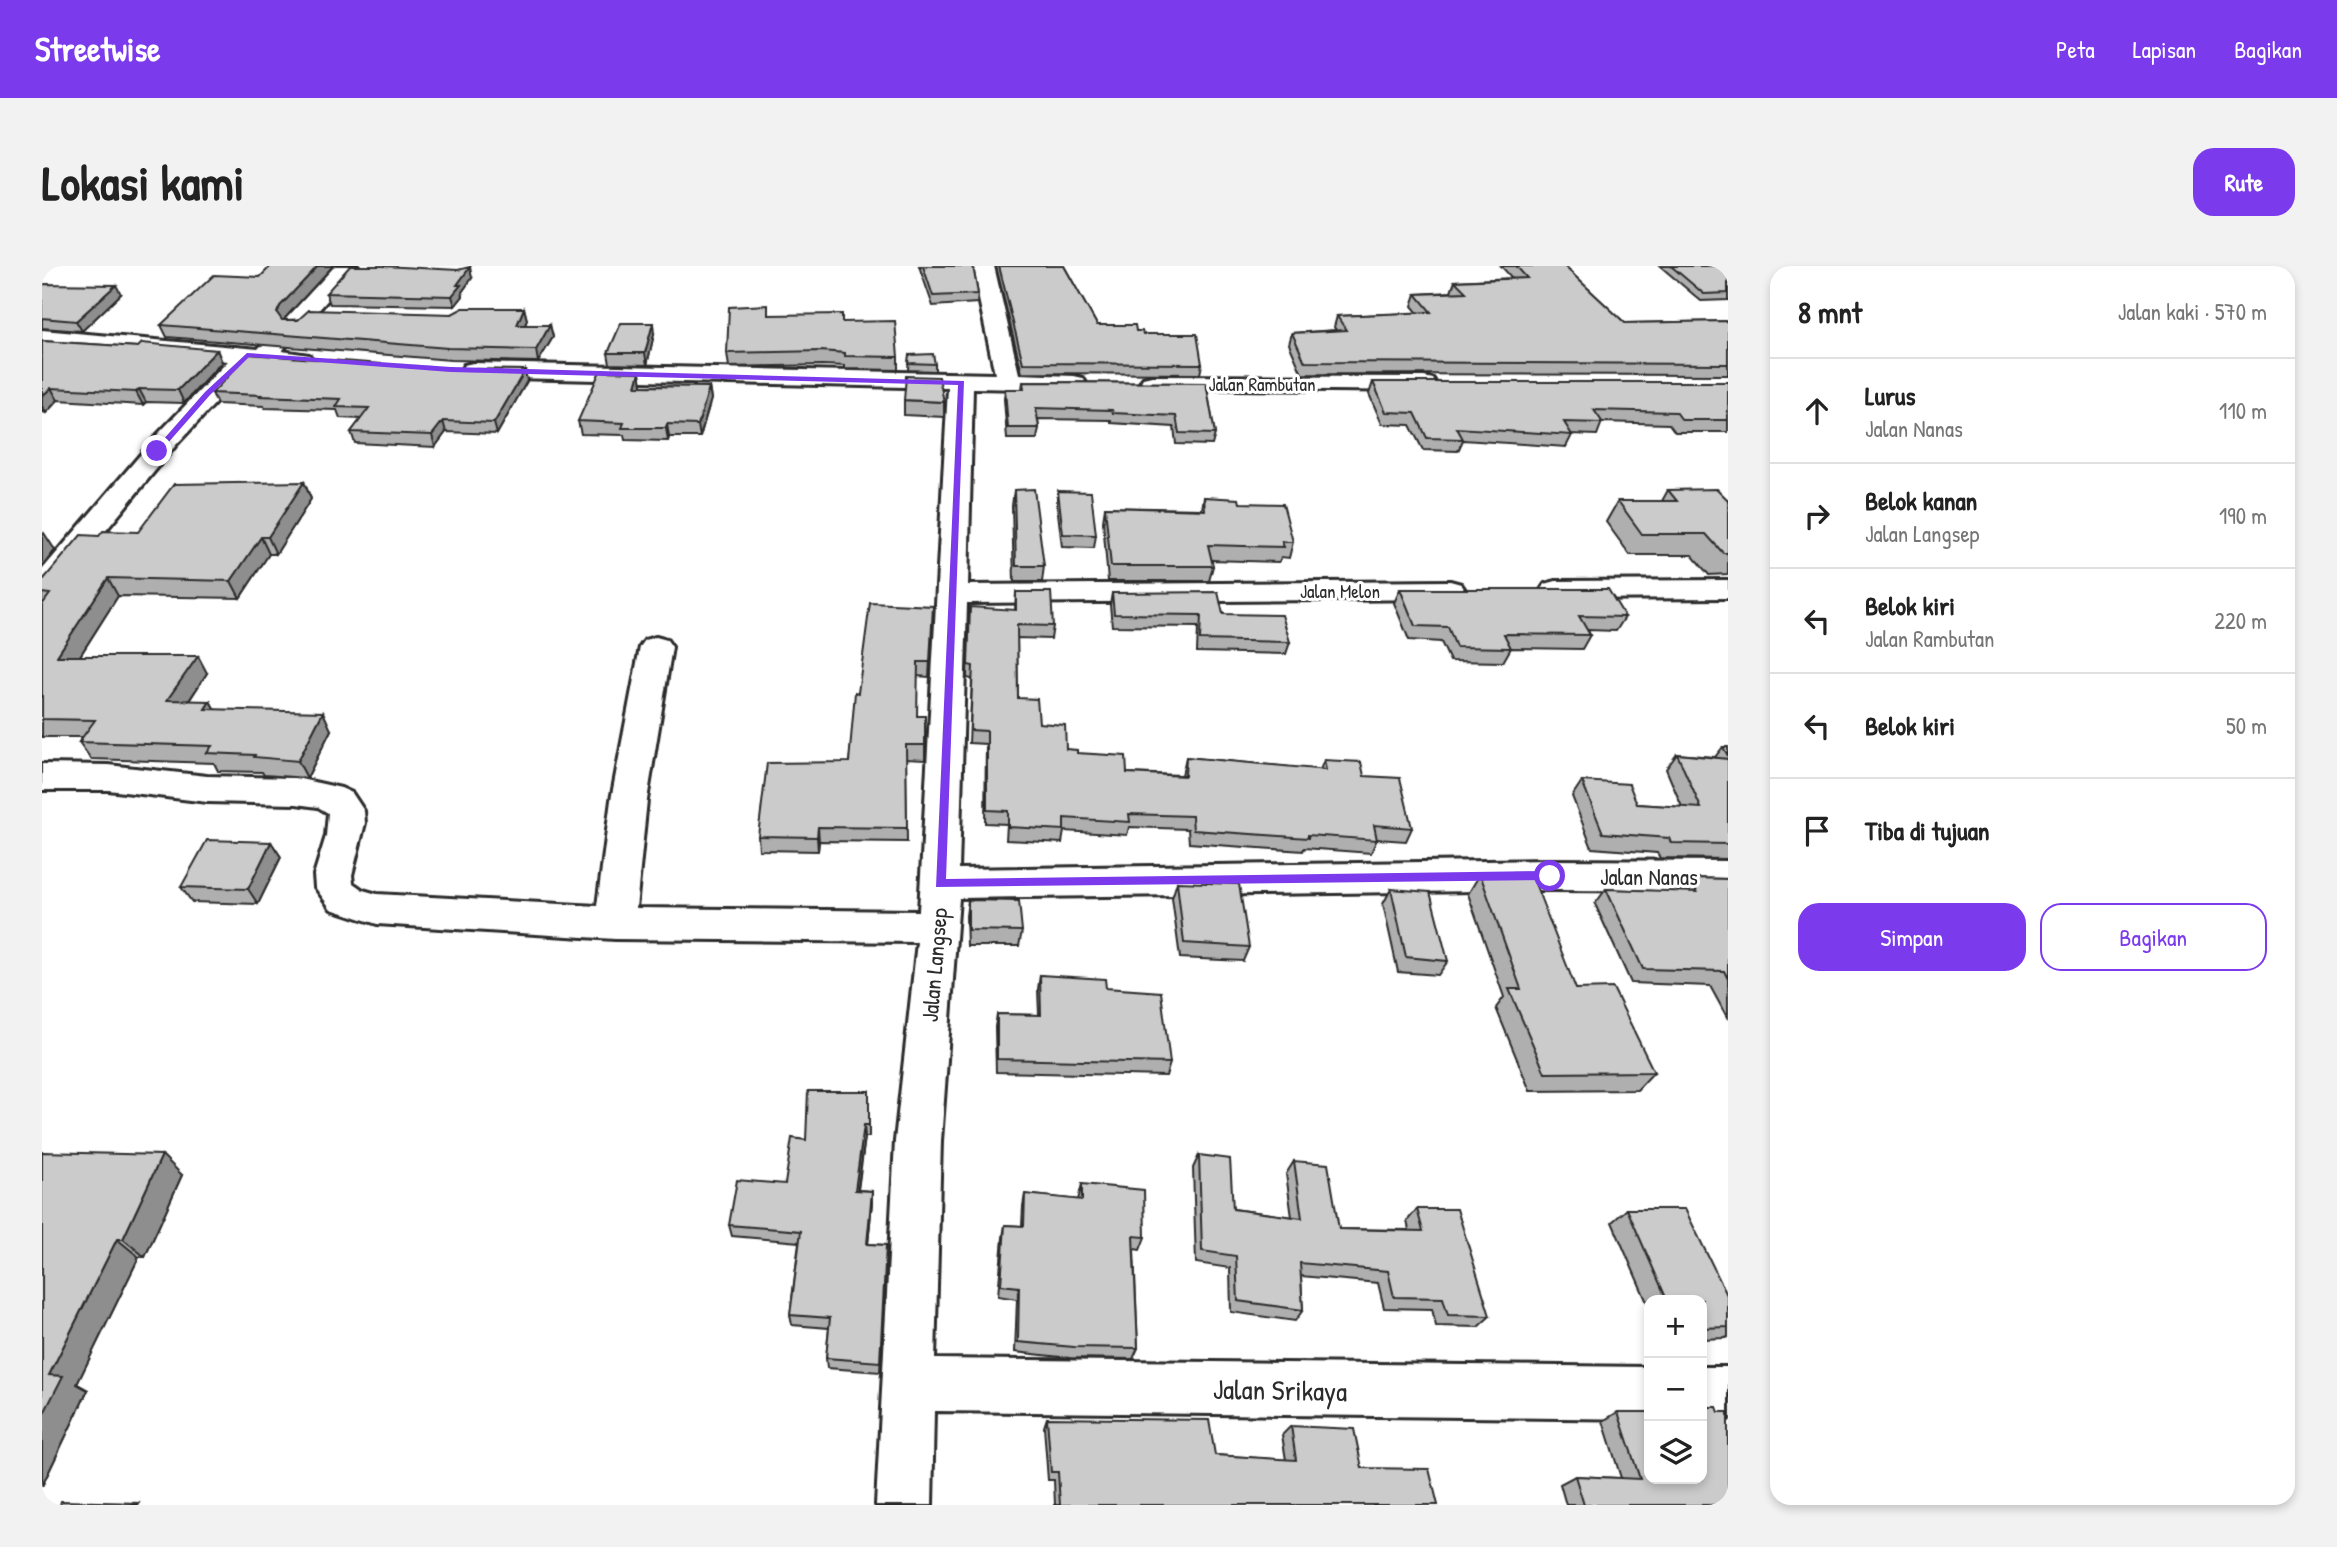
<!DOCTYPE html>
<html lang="id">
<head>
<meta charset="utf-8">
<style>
	body { margin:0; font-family:"Patrick Hand",sans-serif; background:#f2f2f2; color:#222 }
	.controls { position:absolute; right:21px; bottom:21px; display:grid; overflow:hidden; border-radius:14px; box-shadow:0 4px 10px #0003 }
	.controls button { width:63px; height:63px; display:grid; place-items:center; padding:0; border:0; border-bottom:2px solid #e0e0e0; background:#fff; color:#222; font:35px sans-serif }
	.stop { position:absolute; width:21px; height:21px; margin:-16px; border:5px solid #7c3aed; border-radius:50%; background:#fff }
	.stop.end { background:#7c3aed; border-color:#fff; box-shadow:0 2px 7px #0008 }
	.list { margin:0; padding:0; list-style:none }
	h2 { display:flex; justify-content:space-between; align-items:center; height:91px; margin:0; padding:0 28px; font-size:30px }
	h2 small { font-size:23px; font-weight:400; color:#767676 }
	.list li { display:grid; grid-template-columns:46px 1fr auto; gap:21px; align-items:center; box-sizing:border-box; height:105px; padding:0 28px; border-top:2px solid #e0e0e0 }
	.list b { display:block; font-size:26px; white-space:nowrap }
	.list p { margin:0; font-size:23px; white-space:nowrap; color:#767676 }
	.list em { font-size:23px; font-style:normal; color:#767676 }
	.actions { display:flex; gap:14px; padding:21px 28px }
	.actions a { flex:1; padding:16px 0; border:2px solid #7c3aed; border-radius:21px; text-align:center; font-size:24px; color:#7c3aed }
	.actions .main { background:#7c3aed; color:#fff }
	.icon { flex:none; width:38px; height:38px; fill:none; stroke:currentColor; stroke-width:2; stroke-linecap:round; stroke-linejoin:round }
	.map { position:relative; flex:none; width:1686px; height:1239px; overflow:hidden; border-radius:21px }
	header { display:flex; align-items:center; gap:42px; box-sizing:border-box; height:98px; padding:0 35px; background:#7c3aed; color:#fff }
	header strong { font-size:33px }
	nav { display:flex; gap:38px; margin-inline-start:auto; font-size:24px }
	.intro { display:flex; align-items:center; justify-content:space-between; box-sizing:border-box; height:168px; padding:0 42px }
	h1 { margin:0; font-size:49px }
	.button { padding:18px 32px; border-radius:21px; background:#7c3aed; color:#fff; font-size:24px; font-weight:700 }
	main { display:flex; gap:42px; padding:0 42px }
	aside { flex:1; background:#fff; border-radius:21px; box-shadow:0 4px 10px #0003 }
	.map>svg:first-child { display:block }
</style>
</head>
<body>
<header>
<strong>Streetwise</strong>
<nav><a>Peta</a><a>Lapisan</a><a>Bagikan</a></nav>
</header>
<div class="intro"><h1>Lokasi kami</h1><a class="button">Rute</a></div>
<main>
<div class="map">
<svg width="1686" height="1239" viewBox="0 0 1686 1239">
	<rect width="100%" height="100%" fill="#fff"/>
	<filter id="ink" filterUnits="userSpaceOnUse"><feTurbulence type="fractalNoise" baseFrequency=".0143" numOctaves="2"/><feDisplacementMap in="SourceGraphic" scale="14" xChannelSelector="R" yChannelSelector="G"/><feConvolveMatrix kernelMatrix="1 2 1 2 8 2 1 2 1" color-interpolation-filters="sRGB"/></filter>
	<g filter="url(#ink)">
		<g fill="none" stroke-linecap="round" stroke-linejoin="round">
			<defs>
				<path id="minor" d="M293,0h23l-76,85 27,4 4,5 -4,5 -8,2 -48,-4 -77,82 -123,150 -11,3v-28l116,-136 70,-73 -186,-17v-14l216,19z
					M930,0h22l25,108 55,2 9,2 3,5 -3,5 -9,2 -101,-2 -5,197 482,-4 11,3 4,6 -4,6 -11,3 -483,4 -8,266 591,-9 178,1v30l-178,-1 -591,8 -18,243 -6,218 714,8v52l-715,-8 -2,94h-56l19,-364 22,-199 -302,-3 -238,-15 -46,-15 -16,-22 -1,-12 12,-39 2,-23 -10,-6 -22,-3 -89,-2 -99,-12h-66v-26l66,1 99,11 89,2 45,10 11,5 12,18 1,12 -13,52 1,8 10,7 14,4 220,12 14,-106 29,-153 5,-7 11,-3 11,3 5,7 -25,153 -11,108 283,3 29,-523 -475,-11 -9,-2 -3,-5 3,-5 9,-2 522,11z
					M1110,110l272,1 9,2 3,5 -3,5 -9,2 -281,-3 -3,-5 3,-5z
					M1686,314v18l-172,1 -11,-3 -4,-6 4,-6 11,-3z
					M1660,1101h26v52h-26z"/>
			</defs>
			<!-- minor casing -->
			<use href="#minor" stroke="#2b2b2b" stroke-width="6"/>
			<!-- minor -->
			<use href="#minor" fill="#fff" fill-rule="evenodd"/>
		</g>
		<!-- wall -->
		<path fill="#afafaf" stroke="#2b2b2b" stroke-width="2" d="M877,0h54l5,28 -1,9 -44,3z
			M954,0h68l33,59 39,6 66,33 -2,10 -178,-1z
			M1459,0h63l61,57 103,-2v54l-426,-1 -13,-30 3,-11 44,-3 -2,-3 3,-11 81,-3 -6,-7 4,-12 35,-2 4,-11 57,-3z
			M1618,0h68v34l-27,1z
			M218,11l25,41 -1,2 168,-6 72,-6 3,12 -2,5h25l3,12 -15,25 -87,-2 -284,-23 -6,-12z
			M430,12l-10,14 1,4 -8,10 -125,-2 -4,-11z
			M0,18l79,10 -39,37 -40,-3z
			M727,49l73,7 56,35v13l-53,-1v-3l-23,-1 -93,2 -2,-14z
			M612,68l-7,31 -37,-1 -2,-11z
			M0,75l96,6 79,3 5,12 -38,41 -38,-1 -3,3 -85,-5 -12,13 -4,-1z
			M867,89l26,9v7l-27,-1z
			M406,103l77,1 2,11 -30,53 -51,-2 -11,15 -80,-4 -4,-11 10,-13 -21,-1 -3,-8 -72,-2 -1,-2 -47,-2 -5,-11z
			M981,116l183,1 9,51 -3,11 -36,-1 -2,-17 -63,-4v-3l-73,-1 1,9 -2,11h-30l-3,-40 1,-10h17z
			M1331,116h355v50h-53l-6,-8 -67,-2 -5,13 -26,-1 1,1 -6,12 -103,-7 -5,11 -35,-1 -13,-25 -28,-1 -13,-30z
			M600,118l-1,2 68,1 2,12 -11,38h-31l-1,4 -43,-1 -1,-5 -43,-1 -3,-13z
			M862,134l40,2v15l-40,-2z
			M262,216l7,17 -35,55h-7l-29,44 -122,-2 -38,60 127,17 -18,28h21l5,9 116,20 -24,48 -43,-3 -2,-3 -44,-1 -4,-8 -123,-4 -12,-17 4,-5h-41v-157l57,-44 39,-4z
			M972,224l30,76 -2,16h-28l-2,-76z
			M1626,224l60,10v74l-19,1 -17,-20h-62l-24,-33 12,-21h44z
			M1016,225l38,44 -2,13 -32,-1 -5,-43z
			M1162,231l36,6 53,39 -4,16 -8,-1 -2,5 -68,-2 2,6 -4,15h-101l-5,-59 2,-15 97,2z
			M1358,323l225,28 -9,14 -28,-1 2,5 -8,14 -71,-1 -8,14 -53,-1 -9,-19 -32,-2 -15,-37z
			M974,326l37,34 -2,13 -34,-1 1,60 21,25 27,26 61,24 55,2 4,-18 134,13 4,-10 40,16 48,52 -6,13 -29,-2 -6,14 -67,-5 -1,3 -114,-8 -1,-14 -59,-2 -2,8 -63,-4 -2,12 -56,-3 1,-16 -22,-1 1,-79 -17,-1 3,-64 -5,-1 2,-58 46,-10z
			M1070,327l111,21 67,28 -4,12 -89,-2 1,-25 -86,-1 -2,-21z
			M891,340l-4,71 -12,-1v40h8v44l-19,-1 1,83 -88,-1 -1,10 -59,-1 -1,-14 91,-74 9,-69z
			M1681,481h5v112l-68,-1 -3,-5 -65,-5 -20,-52 10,-15 55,23 45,3 -16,-38 11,-15 38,3z
			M229,576l10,15 -23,47 -66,-2 -11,-15z
			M1438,608l96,115 78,83 -17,18 -107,1 -34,-83 8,-11 -36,-103z
			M1648,612l38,1v140l-18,-33 -79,-3 -36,-79 11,-15 73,3z
			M1135,616l72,65 -6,14 -63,-3 -8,-60z
			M1349,623l57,72 -10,14 -40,-3 -15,-68z
			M926,634l54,31 -3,15h-52l-1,-30z
			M998,709l66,13 64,75 -4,13 -170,-4 -1,-45 2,-13 42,1 -1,-26z
			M827,825v46h-4l-7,53 14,1v11l-4,42 18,1 -6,127 -53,-4 -1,-10 3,-30 -37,-3 -2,-10 9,-73 -67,-6 -3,-11 56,-41 21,-44z
			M0,886l140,23 -37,82h-6l-62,127 11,6 -46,96z
			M1157,889l34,54 59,8 -6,-43 8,-13 45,68 70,1 -2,-9 10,-12 73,107 -12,11 -42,-1 -4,-17 -48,-1 -6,-25 -77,-7 2,34 -8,11 -64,-9 -1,-44 -34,-5 -3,-95z
			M1040,918l63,53 -5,13 -6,-1 4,99 -5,11 -63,-1 -55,-6 2,-53 -19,-3 5,-59 2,-12 17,1 1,-20 2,-12 53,6z
			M1585,943l101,88v40l-3,1 -23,1v-39h-53v7l-37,-85z
			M1576,1146h101l9,93h-162l-6,-21 15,-8 46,2 -18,-57z
			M1005,1152l168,37 71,5 -4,-25 9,-9 71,42 76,37h-383l-1,-25h-6l-4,-53z"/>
		<!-- shaded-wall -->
		<path fill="#8e8e8e" stroke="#2b2b2b" stroke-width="2" d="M276,0h15l-48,52 -3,7 -5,-12 3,-7z
			M428,1l2,11 -10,14 1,4 -8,10 -3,-10 5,-11z
			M74,19l5,9 -39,37 -6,-10z
			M482,42l3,12 -7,17 -3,-12z
			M611,57l1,11 -7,31 -2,-12z
			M508,59l3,12 -15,25 -2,-12z
			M175,84l5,12 -38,41 -6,-13z
			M483,104l2,11 -30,53 -3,-11z
			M598,106l2,12 -4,14 -2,-12z
			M667,121l2,12 -11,38 -2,-12z
			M9,122l7,12 -12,13 -4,-7v-10z
			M97,123l7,13 -3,3 -7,-13z
			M401,155l3,11 -11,15 -3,-12z
			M625,158l2,13 -1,4 -2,-13z
			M262,216l7,17 -35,55 -8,-17z
			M2,267l11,17 -13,17v-31z
			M219,271l8,17 -29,44 -9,-17z
			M66,312l10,18 -49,77 -12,-17z
			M156,390l9,17 -29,44 -11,-17z
			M168,435l10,18 -15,-10z
			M281,446l8,18 -24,48 -9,-17z
			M776,561l1,14 -1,10 -1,-14z
			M229,576l10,15 -23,47 -10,-15z
			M822,859l1,12 -9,64 -1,-11z
			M120,889l20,20 -37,82 -22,-18z
			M830,925v11l-5,53v-11z
			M75,973l22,18 -62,127 11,6 -46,96v-69l7,-42z"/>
		<!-- building -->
		<path fill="#cbcbcb" stroke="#2b2b2b" stroke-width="2" d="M229,0h47l-38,40 -3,7 5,7h16l11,-10 143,4 11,-6h61l-7,17h33l-14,25 -88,-2 -287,-23 53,-50 46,2z
			M308,0h32l76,4 12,-3 -13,18h4l-9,11 -126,-3z
			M881,0h50l5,28 -45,2z
			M957,0h65l33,59h38l1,6h6l1,3h54l5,30 -179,-1z
			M1474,0h48l61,57 103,-2v43l-423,-2 -13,-29 54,-3 -9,-14 94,-4 -15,-18 50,-2 -11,-11 72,-3z
			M1629,0h57v27l-24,1z
			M0,18l74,1 -40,36 -34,-3z
			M726,39v10l74,-1v8l53,-1 3,36 -53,-1v-3l-24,-2 -94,2 2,-46z
			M579,57h32l-8,30h-37z
			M0,75l96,6 4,-4 75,7 -39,40 -39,-1 -3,3 -85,-4 -9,8z
			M207,88l199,15 77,1 -31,53 -51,-2 -11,14 -81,-3 18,-24 -33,-1 5,-8 -81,-3 1,-1 -49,-2z
			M891,88l2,10 -27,-1 1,-8z
			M558,105l40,1 -4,14 73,1 -11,38 -31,-1 -1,4h-44l2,-5 -46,-2z
			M864,110l33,1 5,25 -40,-2z
			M981,116l183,1 9,51 -36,-1 -3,-17 -63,-3 -1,-3 -76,-2 3,20h-31l-3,-39h19z
			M1331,116h355v38h-46l-6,-8 -82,-2 9,13 -39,-1 8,13 -115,-7 6,11 -36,-1 -12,-25 -29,-1z
			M262,216l-36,55h-7l-30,44 -123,-3 -51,78h141l-31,44 43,1 -5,8 118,3 -25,49 -44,-4 1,-2 -48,-2 5,-7 -133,-4 16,-22 -53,-1v-114l8,-11 -8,-1v-13l2,-1 37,-44 18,1 4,-5 35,1 36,-48z
			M992,223l10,77h-28l-2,-76z
			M1675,223l11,11v53h-5l-17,-19h-64l-24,-33h59l-9,-11z
			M1016,225l33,1 5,43 -33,-1z
			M1162,231l35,2 1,4 43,1 10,38h-11l2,5 -76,-2 5,21h-102l-6,-59 100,3z
			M1358,323h208l17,28 -46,-1 11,19 -86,-1 7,14 -55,-1 -8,-20 -33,-1z
			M974,326h35l2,34 -36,-1 1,73 19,1 2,24 26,2 1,24 11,1v3l49,3 1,17 58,3 1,-19 140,13 -2,-10 37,2 3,14 36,2 12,50 -38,-3 3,15 -69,-5v3l-115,-8 -1,-14 -63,-2 1,8 -66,-4v12l-56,-3v-16l-21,-1v-79l-17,-1 3,-64 -5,-1 2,-58 46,3z
			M1176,326l5,22 59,1 8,27 -90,-2 1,-25 -87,-1 -2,-21z
			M828,337l63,3 -3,56h-12l-1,54h8v29h-19l1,83 -89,-1 -1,10 -59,-1 9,-73 82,-1 6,-70 3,1z
			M1681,481h5v9z
			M1635,488l51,5v85l-57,-1 -2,-5 -66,-5 -21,-52 47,3 8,20 64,4z
			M165,574l64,2 -23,47 -67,-2z
			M1489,607l45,116 37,-1 41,84 -109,1 -36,-84h12l-41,-115z
			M1648,612l38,1v100l-4,-8 -81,-2 -37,-80 91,3z
			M1135,616l62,2 10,63 -65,-4z
			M1349,623l39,3 18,69 -42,-4z
			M926,634l51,1 3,30 -54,-1z
			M998,709l65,4 1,9 55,4 9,71 -173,-4v-45l44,1z
			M766,825h61v34h-5l-9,65 17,1 -5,53 19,1 -6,117 -54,-4 4,-40 -40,-3 11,-84 -72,-6 8,-45 48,4 7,-46 14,2z
			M0,886l120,3 -39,84h-6l-68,136 14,1 -21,41z
			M1157,889l31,4 3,50 69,9 -8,-57 34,3 11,65 84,2 -6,-22h40l33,107 -42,-1 -5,-17 -49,-1 -6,-26 -88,-8 3,47 -65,-9 -2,-45 -34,-5z
			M1040,918l62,6 1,47 -12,-1 5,112 -64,-1 -56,-5 1,-55 -18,-2 4,-60 19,1 1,-32 57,6z
			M1585,943h58l43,88v30l-26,1v-28h-35z
			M1660,1141h15l2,5h9v93h-144l-9,-29 65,3 -22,-67h31v67h53z
			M1005,1152l162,2 6,35 81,5 -5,-34 63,3 8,39 67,1 9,36h-378l-2,-33h-7z
			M19,1235l78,2 -1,2h-78z"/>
	</g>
	<!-- route -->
	<path fill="#7c3aed" d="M205,87l204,14 513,14 -18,498 604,-8 5,5 -5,4 -614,7 22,-502 -507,-13 -202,-15 -39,38 -50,57h-5v-3l50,-57z"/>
	<g text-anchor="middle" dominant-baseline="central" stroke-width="6" stroke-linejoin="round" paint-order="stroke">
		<!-- far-street labels -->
		<g font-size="19" fill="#2b2b2b" stroke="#fff">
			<text x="1220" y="118">Jalan Rambutan</text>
			<text x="1298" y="325">Jalan Melon</text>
		</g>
		<!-- street labels -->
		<g font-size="23" fill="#2b2b2b" stroke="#fff">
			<text x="1607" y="610">Jalan Nanas</text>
			<text transform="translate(892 699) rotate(-85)">Jalan Langsep</text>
		</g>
		<!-- near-street labels -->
		<g font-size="28" fill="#2b2b2b" stroke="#fff">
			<text transform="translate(1238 1124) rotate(1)">Jalan Srikaya</text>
		</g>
	</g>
</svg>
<div class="controls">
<button>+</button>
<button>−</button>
<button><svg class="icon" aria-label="layers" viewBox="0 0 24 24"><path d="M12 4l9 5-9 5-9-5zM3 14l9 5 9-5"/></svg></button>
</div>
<div class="stop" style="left:1508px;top:610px"></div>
<div class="stop end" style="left:115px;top:185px"></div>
</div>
<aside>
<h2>8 mnt<small>Jalan kaki · 570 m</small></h2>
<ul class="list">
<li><svg class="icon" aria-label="ahead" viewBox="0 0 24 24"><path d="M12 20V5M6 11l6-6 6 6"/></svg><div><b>Lurus</b><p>Jalan Nanas</p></div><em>110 m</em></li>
<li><svg class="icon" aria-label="right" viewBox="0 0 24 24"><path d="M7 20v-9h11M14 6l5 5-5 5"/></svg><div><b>Belok kanan</b><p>Jalan Langsep</p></div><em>190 m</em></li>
<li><svg class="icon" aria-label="left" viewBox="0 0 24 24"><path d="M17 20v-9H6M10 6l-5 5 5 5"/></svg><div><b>Belok kiri</b><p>Jalan Rambutan</p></div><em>220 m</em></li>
<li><svg class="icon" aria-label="left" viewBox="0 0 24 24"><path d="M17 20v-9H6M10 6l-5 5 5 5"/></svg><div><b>Belok kiri</b></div><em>50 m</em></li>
<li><svg class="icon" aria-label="arrive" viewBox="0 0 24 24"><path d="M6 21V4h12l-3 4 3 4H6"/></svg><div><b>Tiba di tujuan</b></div></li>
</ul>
<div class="actions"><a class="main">Simpan</a><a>Bagikan</a></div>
</aside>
</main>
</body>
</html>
